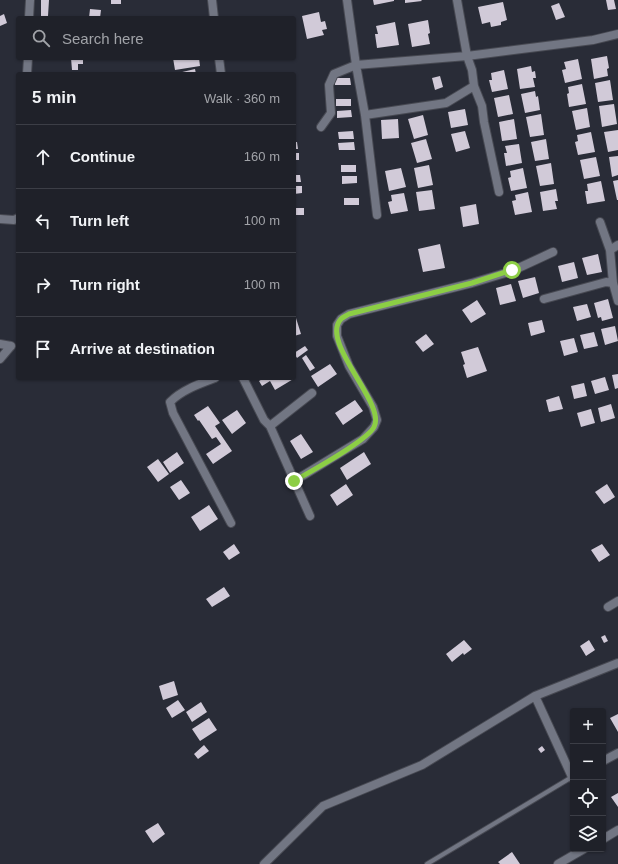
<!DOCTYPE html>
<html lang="en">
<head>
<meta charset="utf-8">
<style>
	body { margin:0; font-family:Helvetica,sans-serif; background:#2c2e35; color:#f1f3f6 }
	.controls { position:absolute; right:12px; bottom:12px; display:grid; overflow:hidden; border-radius:4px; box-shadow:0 1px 3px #0004 }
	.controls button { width:36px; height:36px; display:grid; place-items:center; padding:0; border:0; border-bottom:1px solid #3c3e46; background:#1f2129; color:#f1f3f6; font:20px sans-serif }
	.stop { position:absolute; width:12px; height:12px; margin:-9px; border:3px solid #8cce45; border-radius:50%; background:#fff }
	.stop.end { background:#8cce45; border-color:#fff; box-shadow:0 1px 4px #0008 }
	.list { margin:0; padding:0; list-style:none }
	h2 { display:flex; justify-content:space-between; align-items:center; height:52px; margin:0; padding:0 16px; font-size:17px }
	h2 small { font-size:13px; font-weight:400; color:#a1a3a8 }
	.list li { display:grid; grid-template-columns:26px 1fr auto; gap:12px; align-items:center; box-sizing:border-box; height:64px; padding:0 16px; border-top:1px solid #3c3e46 }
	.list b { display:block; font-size:15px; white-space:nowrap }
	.list em { font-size:13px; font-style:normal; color:#a1a3a8 }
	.icon { flex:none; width:22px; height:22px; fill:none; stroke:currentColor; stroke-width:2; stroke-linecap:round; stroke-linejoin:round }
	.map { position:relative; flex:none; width:618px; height:864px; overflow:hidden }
	.search { position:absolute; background:#1f2129; box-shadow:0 1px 3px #0004; left:16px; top:16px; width:280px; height:44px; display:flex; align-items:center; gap:10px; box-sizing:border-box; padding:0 14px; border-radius:4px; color:#a1a3a8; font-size:15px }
	.panel { position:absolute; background:#1f2129; box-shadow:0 1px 3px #0004; left:16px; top:72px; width:280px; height:308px; border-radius:4px }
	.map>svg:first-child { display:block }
</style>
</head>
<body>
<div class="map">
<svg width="618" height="864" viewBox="0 0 618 864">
	<rect width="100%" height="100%" fill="#292c37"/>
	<!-- building -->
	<path fill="#d1cad8" d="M41,0h8l-1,16h-7z
		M111,0h10v4h-10z
		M373,0h21v1l-20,4z
		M405,0h16l1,1 -17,2z
		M606,0h8l2,9 -8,1z
		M503,2l4,18 -6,2v3l-10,2 -1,-5 -8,2 -4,-17z
		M559,3l6,14 -9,3 -5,-14z
		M90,9l11,1 -1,8h-11z
		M319,12l2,10 4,-1 2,8 -5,1 2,5 -17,4 -5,-23z
		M4,14l3,9 -7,3v-10z
		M428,20l2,13 -2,1 2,10 -18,3 -4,-23z
		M395,22l4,23 -22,3 -2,-14h3l-2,-8z
		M607,56l2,12 -2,1 1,7 -14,3 -3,-20z
		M71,58h12v6h-5v6h-6z
		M173,58h26l1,8 -25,4z
		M578,59l4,20 -17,4 -3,-13 4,-1 -2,-7z
		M531,66l1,6 3,-1 1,7h-3l2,9 -15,2 -3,-20z
		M195,69l1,5h-18v-1z
		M504,70l4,19 -16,3 -3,-12h3l-1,-7z
		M440,76l3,11 -8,3 -3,-12z
		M335,78h15l1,7h-16z
		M610,80l3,20 -15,2 -3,-19z
		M582,84l4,20 -17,3 -2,-13 2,-1 -1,-6z
		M535,91l1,6 2,-1 2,14 -15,3 -4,-19z
		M509,95l4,19 -15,3 -4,-19z
		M336,99h15v7h-15z
		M614,104l3,20 -15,3 -3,-21z
		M587,108l3,19 -14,3 -4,-19z
		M465,109l3,16 -17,3 -3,-16z
		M351,110l1,7 -15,1v-7z
		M541,114l3,21 -14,2 -4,-20z
		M423,115l5,20 -14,4 -6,-20z
		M398,119l1,19 -17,1 -1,-19z
		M514,119l3,20 -15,2 -3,-19z
		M618,130v20l-10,2 -4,-20z
		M353,131l1,8h-15l-1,-7z
		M465,131l5,17 -14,4 -5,-18z
		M591,132l4,20 -17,3 -3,-13 3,-1 -1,-6z
		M426,139l6,20 -15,4 -6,-20z
		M546,139l3,20 -14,2 -4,-19z
		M294,142h3l1,7h-4z
		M354,142l1,8h-16l-1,-7z
		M519,144l3,19 -16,3 -2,-13h3l-2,-7z
		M294,153h5v7h-5z
		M618,156v19l-6,2 -3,-20z
		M596,157l4,19 -16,3 -4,-19z
		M551,163l3,21 -14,2 -4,-20z
		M341,165h15v7h-15z
		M429,165l4,20 -15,3 -4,-20z
		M401,168l5,19 -17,4 -4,-20z
		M523,168l4,20 -16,3 -3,-13 3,-1 -1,-6z
		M294,175h6l1,7h-7z
		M342,176h15v7l-15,1z
		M618,180v20h-1l-4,-19z
		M601,181l4,20 -18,3 -2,-13h3l-1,-7z
		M294,186h8v7l-8,1z
		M556,189l2,12h-3l2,8 -14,2 -3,-19z
		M432,190l3,19 -16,2 -3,-19z
		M528,192l4,20 -17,3 -3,-14 4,-1 -1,-5z
		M404,193l4,18 -17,3 -3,-12 4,-1 -1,-6z
		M344,198h15v7h-15z
		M476,204l3,20 -16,3 -3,-20z
		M294,208h10v7h-10z
		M440,244l5,24 -22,4 -5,-23z
		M598,254l4,18 -15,3 -5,-17z
		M574,262l4,16 -16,4 -4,-16z
		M535,277l4,16 -16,5 -5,-17z
		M511,284l5,17 -16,4 -4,-17z
		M608,299l5,19 -11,3 -1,-4 -3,1 -4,-15z
		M477,300l9,14 -15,9 -9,-13z
		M587,304l4,13 -14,4 -4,-14z
		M296,318l5,16 -7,2v-17z
		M542,320l3,12 -14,4 -3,-13z
		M615,326l3,15 -13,4 -4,-16z
		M594,332l4,14 -14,3 -4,-14z
		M426,334l8,10 -11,8 -8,-10z
		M574,338l4,14 -14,4 -4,-15z
		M305,346l3,4 -11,8 -3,-5z
		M478,347l9,24 -20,7 -4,-13 2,-1 -4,-12z
		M306,355l9,13 -5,3 -8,-13z
		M330,364l7,10 -19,13 -7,-11z
		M618,374v14l-3,1 -3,-14z
		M605,377l4,13 -14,4 -4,-13z
		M264,378l4,1 27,-1 -20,12 -5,-9 -8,5 -3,-5z
		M584,383l3,13 -13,3 -3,-13z
		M559,396l4,13 -14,3 -3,-12z
		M355,400l8,11 -20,14 -8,-12z
		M611,404l4,14 -14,4 -3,-14z
		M208,406l12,17 -5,3 17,25 -19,13 -7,-10 15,-10 -5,-7 -4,2 -13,-19 -1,1 -4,-6z
		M591,409l4,14 -14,4 -4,-14z
		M237,410l9,13 -14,11 -10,-14z
		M301,434l12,18 -12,7 -11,-18z
		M177,452l7,11 -14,10 -7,-11z
		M364,452l7,12 -24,16 -7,-12z
		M158,459l11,15 -11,8 -11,-15z
		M181,480l9,13 -11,7 -9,-13z
		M346,484l7,11 -16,11 -7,-11z
		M607,484l8,13 -11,7 -9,-12z
		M209,505l9,14 -18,12 -9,-14z
		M234,544l6,9 -11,7 -6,-8z
		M602,544l8,11 -11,7 -8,-12z
		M224,587l6,9 -18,11 -6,-8z
		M605,635l3,6 -4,2 -3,-6z
		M464,640l8,9 -8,6 -1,-2 -11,9 -6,-8z
		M589,640l6,10 -9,6 -6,-10z
		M174,681l4,14 -15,5 -4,-14z
		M178,700l7,10 -13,8 -6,-10z
		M201,702l6,10 -15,10 -6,-10z
		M618,714v18l-8,-14z
		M209,718l8,12 -17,11 -8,-12z
		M204,745l5,6 -11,8 -4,-5z
		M542,746l3,4 -4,3 -3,-4z
		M618,793v14l-7,-10z
		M158,823l7,11 -12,9 -8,-12z
		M512,852l8,12h-20l-2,-2z"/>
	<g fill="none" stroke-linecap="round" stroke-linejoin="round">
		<defs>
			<path id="service" d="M427,864l145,-87"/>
			<path id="minor" d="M212,0l2,18
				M347,0l9,65 9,50 12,100
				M457,0l10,56 5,14 2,16 8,20 2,16 15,70
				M29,18l1,-18
				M219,58l2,16
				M27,74l1,-16
				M365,115l81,-12 28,-17
				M321,127l10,-14 -2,-28 5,-11 22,-9 111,-9 126,-16 25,-6
				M0,219l14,1 4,-2
				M600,222l10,28
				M618,245l-8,5 3,33 5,18
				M544,299l62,-17 7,1
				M0,344l11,2
				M0,359l11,-13
				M215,378c-16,6 -33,12 -45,24l3,11 58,110
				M243,378l21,42 6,6 40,90
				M270,426l42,-33
				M294,481l69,-42 11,-12 3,-7 -4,-13 -24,-41 -12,-30v-11l4,-6 8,-5 123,-31 40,-12 41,-19
				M608,607l10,-6
				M535,696l38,83
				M603,761l15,-8
				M603,839l15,-9
				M264,864l59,-58 99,-41 113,-69 83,-33
				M558,864l26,-15"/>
		</defs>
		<!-- service casing -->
		<use href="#service" stroke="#474952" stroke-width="6"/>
		<!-- minor casing -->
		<use href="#minor" stroke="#474952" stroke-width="10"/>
		<!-- service -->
		<use href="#service" stroke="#727683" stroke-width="4"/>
		<!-- minor -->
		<use href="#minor" stroke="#727683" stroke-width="8"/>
	</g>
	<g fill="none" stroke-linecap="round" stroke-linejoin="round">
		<!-- route -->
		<path stroke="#8cce45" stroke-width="5" d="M294,481c17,-10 73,-40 80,-54 13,-23 -55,-85 -33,-108 2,-2 5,-3 8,-5l123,-31 40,-13"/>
	</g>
</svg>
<div class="controls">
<button>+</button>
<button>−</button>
<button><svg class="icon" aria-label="locate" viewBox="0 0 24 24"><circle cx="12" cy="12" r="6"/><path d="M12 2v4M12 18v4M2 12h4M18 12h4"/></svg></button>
<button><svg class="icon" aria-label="layers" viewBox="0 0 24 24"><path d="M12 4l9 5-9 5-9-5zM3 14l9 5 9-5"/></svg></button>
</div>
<div class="stop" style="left:512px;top:270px"></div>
<div class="stop end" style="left:294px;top:481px"></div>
<div class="search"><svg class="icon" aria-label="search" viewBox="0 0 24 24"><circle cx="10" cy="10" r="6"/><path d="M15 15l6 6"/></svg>Search here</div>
<section class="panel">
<h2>5 min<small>Walk · 360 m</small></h2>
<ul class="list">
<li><svg class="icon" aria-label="ahead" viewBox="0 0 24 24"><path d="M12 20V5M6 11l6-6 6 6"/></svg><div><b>Continue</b></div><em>160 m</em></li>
<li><svg class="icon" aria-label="left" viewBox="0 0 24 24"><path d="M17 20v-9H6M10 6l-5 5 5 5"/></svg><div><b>Turn left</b></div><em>100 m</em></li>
<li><svg class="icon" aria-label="right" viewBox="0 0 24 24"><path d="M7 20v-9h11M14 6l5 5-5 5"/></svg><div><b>Turn right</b></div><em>100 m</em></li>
<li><svg class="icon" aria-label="arrive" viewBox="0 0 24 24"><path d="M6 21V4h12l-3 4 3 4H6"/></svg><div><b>Arrive at destination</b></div></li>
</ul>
</section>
</div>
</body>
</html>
